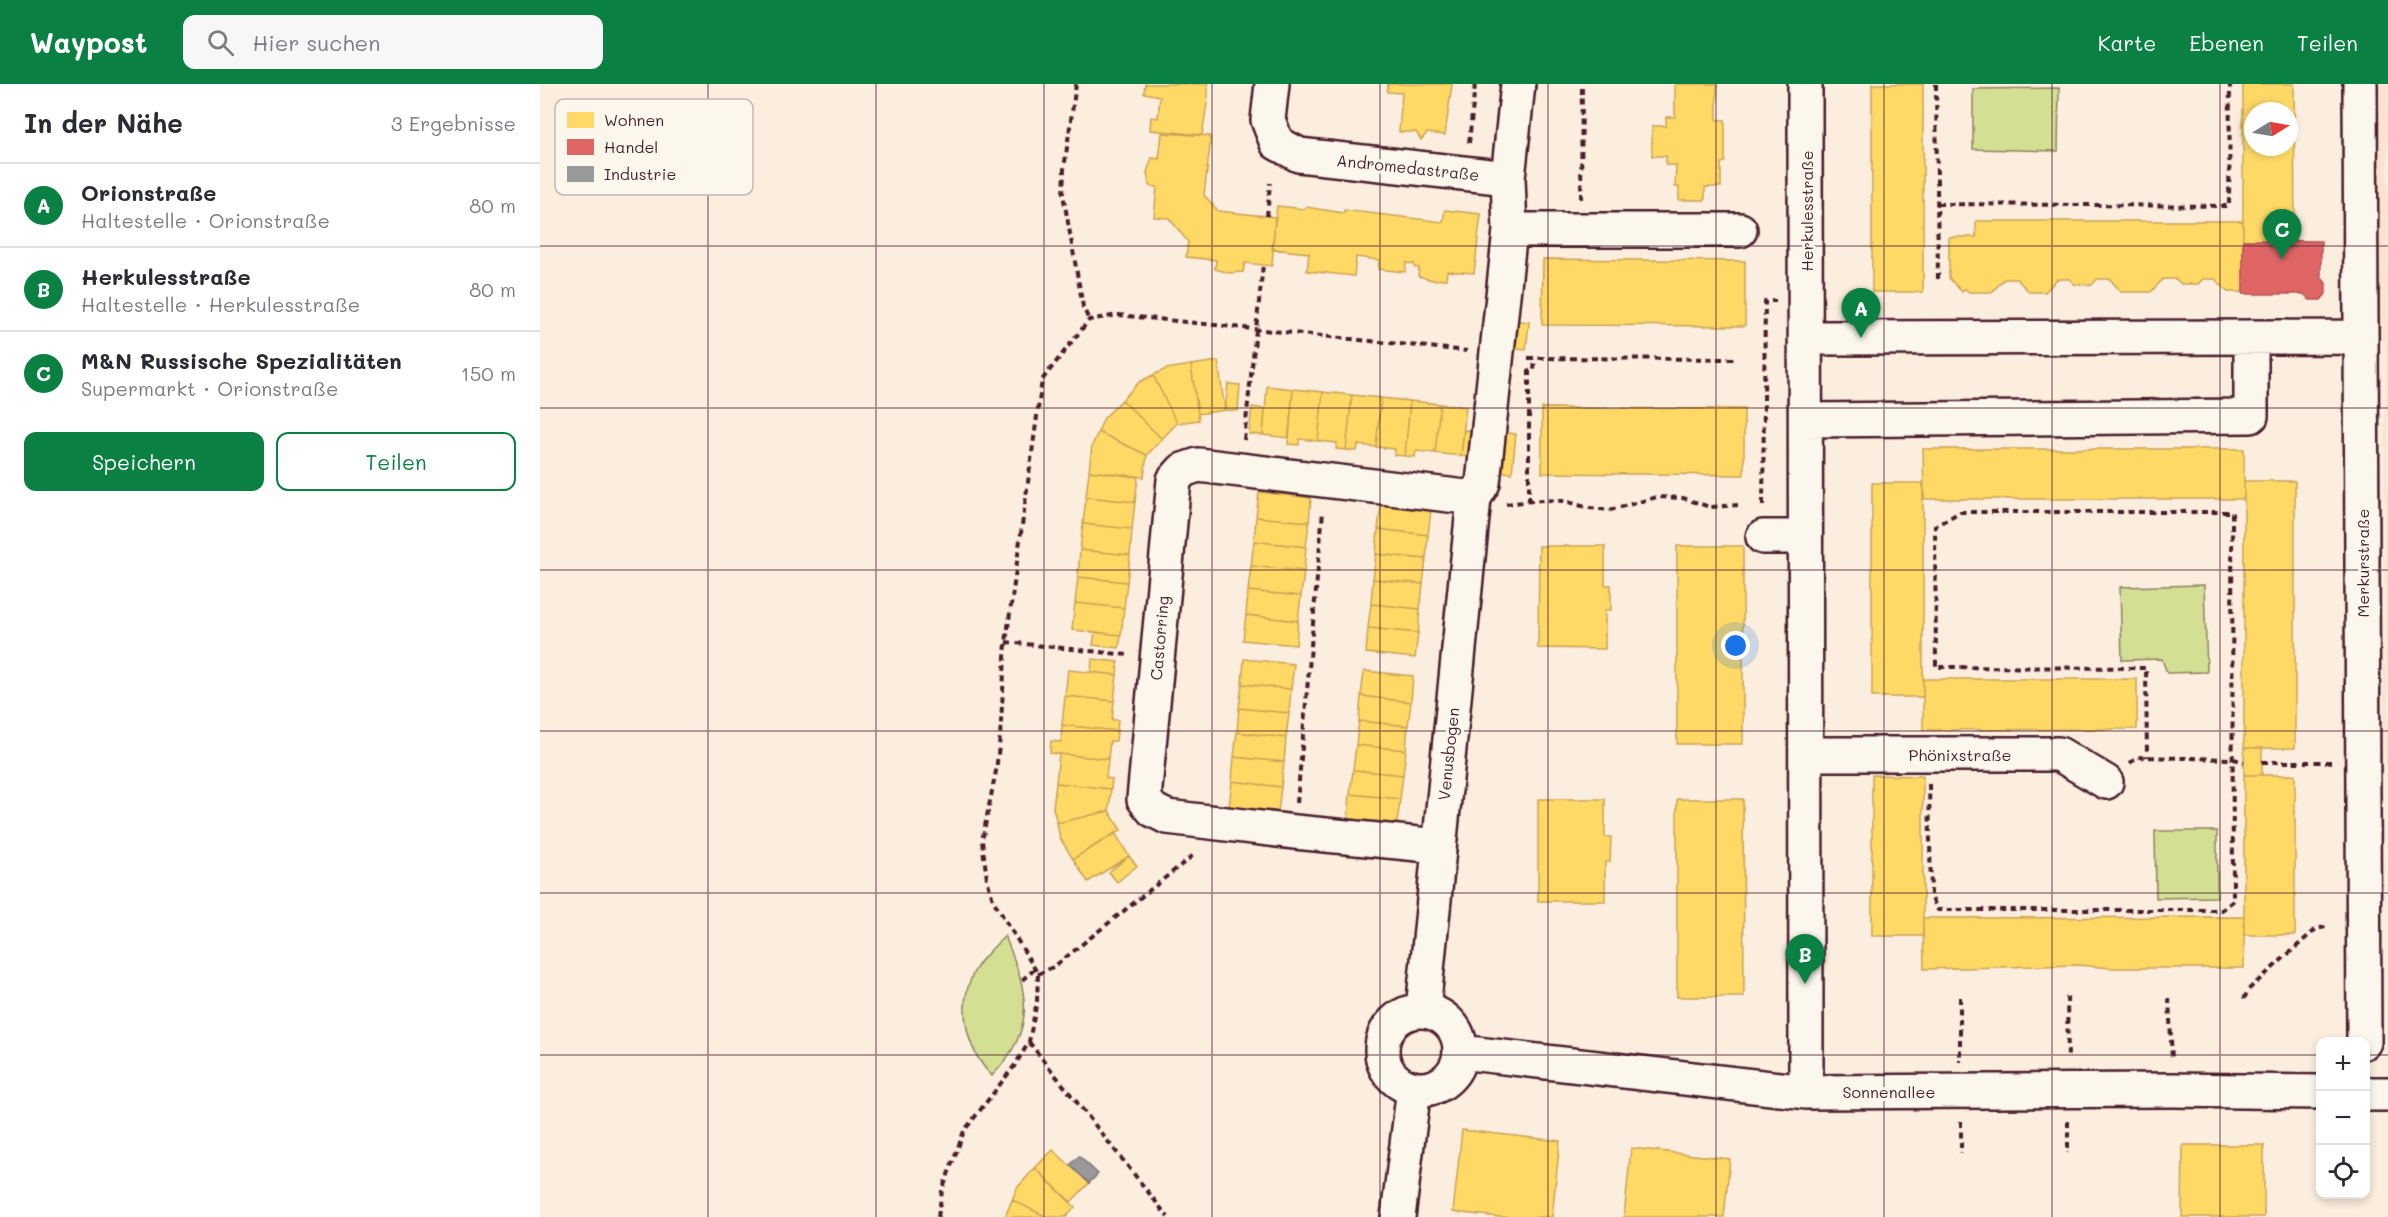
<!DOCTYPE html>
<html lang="de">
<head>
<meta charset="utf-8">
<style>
	body { margin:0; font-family:Mali,sans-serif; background:#f7f7f7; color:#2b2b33 }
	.controls { position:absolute; right:18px; bottom:18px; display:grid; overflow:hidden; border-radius:12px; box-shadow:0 3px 9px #0003 }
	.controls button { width:54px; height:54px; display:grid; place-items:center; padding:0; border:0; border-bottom:2px solid #e1e1e2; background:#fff; color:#2b2b33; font:30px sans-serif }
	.compass { position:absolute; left:1704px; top:18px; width:54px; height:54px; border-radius:50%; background:#fff; box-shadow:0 3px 9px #0003; rotate:79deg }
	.you { position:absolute; left:1196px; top:562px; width:21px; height:21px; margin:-15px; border:4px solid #fff; border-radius:50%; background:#1a73e8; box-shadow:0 0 0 9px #1a73e833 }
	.badge { display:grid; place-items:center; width:39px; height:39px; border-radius:50%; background:#0b8043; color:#fff; font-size:20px; font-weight:700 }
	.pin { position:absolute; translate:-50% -50px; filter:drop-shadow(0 2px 3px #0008) }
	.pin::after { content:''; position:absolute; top:32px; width:21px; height:18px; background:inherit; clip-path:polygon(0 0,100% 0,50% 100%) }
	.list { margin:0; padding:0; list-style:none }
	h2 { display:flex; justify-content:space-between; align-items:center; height:78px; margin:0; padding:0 24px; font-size:26px }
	h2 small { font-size:20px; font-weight:400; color:#7c7c81 }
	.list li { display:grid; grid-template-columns:39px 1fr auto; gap:18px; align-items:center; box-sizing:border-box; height:84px; padding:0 24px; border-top:2px solid #e1e1e2 }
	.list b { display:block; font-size:22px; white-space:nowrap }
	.list p { margin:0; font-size:20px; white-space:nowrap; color:#7c7c81 }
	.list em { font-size:20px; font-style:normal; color:#7c7c81 }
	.actions { display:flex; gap:12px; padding:18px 24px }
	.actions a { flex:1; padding:14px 0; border:2px solid #0b8043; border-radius:12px; text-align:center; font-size:21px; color:#0b8043 }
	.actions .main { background:#0b8043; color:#fff }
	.icon { flex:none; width:33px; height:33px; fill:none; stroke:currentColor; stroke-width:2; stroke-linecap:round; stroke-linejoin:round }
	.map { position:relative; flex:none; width:1848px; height:1133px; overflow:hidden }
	header { display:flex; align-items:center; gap:36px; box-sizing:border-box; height:84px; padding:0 30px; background:#0b8043; color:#fff }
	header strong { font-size:28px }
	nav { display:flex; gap:33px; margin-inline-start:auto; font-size:21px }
	.search { width:420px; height:54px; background:#f7f7f7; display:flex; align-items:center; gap:15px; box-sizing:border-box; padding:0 21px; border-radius:12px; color:#7c7c81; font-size:22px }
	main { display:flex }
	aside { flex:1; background:#fff }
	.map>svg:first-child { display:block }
</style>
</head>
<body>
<header>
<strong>Waypost</strong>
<div class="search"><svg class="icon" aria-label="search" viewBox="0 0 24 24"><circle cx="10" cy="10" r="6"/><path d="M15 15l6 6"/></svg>Hier suchen</div>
<nav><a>Karte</a><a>Ebenen</a><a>Teilen</a></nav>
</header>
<main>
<aside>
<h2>In der Nähe<small>3 Ergebnisse</small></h2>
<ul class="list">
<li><span class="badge">A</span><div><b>Orionstraße</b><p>Haltestelle · Orionstraße</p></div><em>80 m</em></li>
<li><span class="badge">B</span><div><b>Herkulesstraße</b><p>Haltestelle · Herkulesstraße</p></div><em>80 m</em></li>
<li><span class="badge">C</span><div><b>M&amp;N Russische Spezialitäten</b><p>Supermarkt · Orionstraße</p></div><em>150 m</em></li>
</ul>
<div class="actions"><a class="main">Speichern</a><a>Teilen</a></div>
</aside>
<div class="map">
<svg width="1848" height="1133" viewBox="0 0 1848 1133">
	<rect width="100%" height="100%" fill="#fbeedf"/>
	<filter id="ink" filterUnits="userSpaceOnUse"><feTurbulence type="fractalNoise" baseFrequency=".0167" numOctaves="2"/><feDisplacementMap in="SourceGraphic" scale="12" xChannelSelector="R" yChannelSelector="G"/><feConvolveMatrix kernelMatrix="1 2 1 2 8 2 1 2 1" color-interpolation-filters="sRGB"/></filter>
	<g filter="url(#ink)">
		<!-- built -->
		<path fill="#fbe3cf" d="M1838,0h10v689l-4,-16 1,-417 -8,-1z"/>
		<!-- green -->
		<path fill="#d3e093" stroke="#8e805f" stroke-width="1.5" d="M1519,4l-1,63 -85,-2v-60z
			M1664,501l3,87 -40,1 -5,-14 -40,1 -2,-73z
			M1615,747h62v66l-61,1z
			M465,852c23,57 33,91 -13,140 -25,-26 -35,-66 -20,-100 7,-16 21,-28 33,-40z"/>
		<!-- homes -->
		<path fill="#ffd966" stroke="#c9a154" stroke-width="1.5" fill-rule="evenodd" d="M605,0h63v13l-6,38 -52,-5 1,-13 7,1 2,-22 -16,-3z
			M848,0h64l-7,51 -18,-2 -6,7 -5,-8h-17l3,-39 -15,-1z
			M1135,0h42v36h8v42l-4,1v24h-16v13h-26v-13h-4l1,-22h-10v-9h-14v-30h14v-9h9z
			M1332,0h51v208h-51z
			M1703,0h51l1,156h-52zM1713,27h36v36h-36z
			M622,49l48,3v10l-6,49 14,16 57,6 -3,49 -27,-3 -2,9 -14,1 -14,-4 1,-9 -30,-3 2,-15 -19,-24 -15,-1 3,-30 -8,-1 -2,-14 5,-14 7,1z
			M737,122l28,3 1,-2 38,6v-3l99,12 2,-12 36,4 -7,59 -27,-2 -1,8 -14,1 -14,-4 1,-8 -5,-1v-3l-8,-1 -1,9 -27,-3 1,-9 -23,-3 -2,19 -47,-5 2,-18 -37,-4z
			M1436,137h267v73l-2,-2h-13l-13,-13h-12l-5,5h-17l-5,-5h-13l-12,13h-30l-11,-13h-13l-5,6 -18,-1 -4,-5h-13l-12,13h-16l-12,-13h-13l-12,13h-23l-4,-3 -3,3 -13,-14v-41h27z
			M1003,175l202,2v65l-203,-1z
			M970,236l19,2 -3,28 -19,-2z
			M678,277l7,49 -27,4 -7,-49z
			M651,281l8,55 -22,3 -24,-48 13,-6z
			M613,291l24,48 -15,16 -40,-39 17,-18z
			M688,300l12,1 -2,26 -13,-1z
			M727,302l26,3 -4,49 -26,-3z
			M753,305l30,3 -5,49 -19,-2v6l-11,-1z
			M783,308l29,3 -6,55 -10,-1 1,-6 -19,-2z
			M812,311l29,3 -5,49 -18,-2 -1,6 -11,-1z
			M841,314l29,3 -5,55 -11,-1 1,-6 -19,-2z
			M582,316l40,39 -15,16 -49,-23 6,-14z
			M870,317l30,3 -5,49 -19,-2 -1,6 -10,-1z
			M900,320l26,3 -5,49 -26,-3z
			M712,323l13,2 -2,26 -14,-1z
			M1002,324l202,1v66l-202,-2z
			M924,346l13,1 -3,26 -13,-1z
			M558,348l49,23 -3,22 -55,-6 3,-25z
			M958,348l18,2 -4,39 -19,-2z
			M1383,365h321v50h-320z
			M549,387l49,6 -3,25 -49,-5z
			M1704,397h51v267h-51z
			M1332,399h51v214h-51z
			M719,408l52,6 -2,24 -53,-5z
			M546,413l49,5 -3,27 -49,-5z
			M841,421l50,5 -3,25 -50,-6z
			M716,433l53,5 -3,25 -52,-6z
			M543,440l49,5 -2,26 -50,-5z
			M838,445l50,6 -2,24 -50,-5z
			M714,457l52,6 -2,24 -53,-5z
			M999,462h66v39h6v25h-6v39l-67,-1z
			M1137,462h66v198h-66z
			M540,466l50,5 -3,27 -49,-5z
			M836,470l50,5 -3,25 -50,-5z
			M711,482l53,5 -3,25 -53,-5z
			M538,493l49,5 -3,26 -49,-5z
			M833,495l50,5 -3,25 -49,-5z
			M708,507l53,5 -3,25 -52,-6z
			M535,519l49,5 -3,27 -49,-5z
			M831,520l49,5 -2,24 -50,-5z
			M706,531l52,6 -2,24 -53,-5z
			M828,544l50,5 -3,25 -49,-5z
			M555,548l26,3 -2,13 -26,-3z
			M552,575l26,3 -1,13 -26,-3z
			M704,575l50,5 -3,25 -49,-5z
			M528,586l49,5 -3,26 -49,-5z
			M824,587l49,5 -2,26 -50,-6z
			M1383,595h214v50l-214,1z
			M702,600l49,5 -2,24 -50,-5z
			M525,612l49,5 -2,19h6l-1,11 -55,-6z
			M821,612l50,6 -3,24 -49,-5z
			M699,624l50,5 -3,25 -49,-6z
			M819,637l49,5 -2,24 -50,-5z
			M522,641l55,6 -1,10h-6l-2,18 -58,-6 1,-12 10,1z
			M697,648l49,6 -2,24 -50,-5z
			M816,661l50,5 -3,25 -50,-5z
			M1704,664h18v27h-18z
			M519,670l49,5 -2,19 6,1 -1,10 -55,-6z
			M694,673l50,5 -3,25 -49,-6z
			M813,686l50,5 -3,24 -50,-5z
			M1332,691l51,1v160h-51z
			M1704,691h51v160h-51z
			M692,697l49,6 -3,25 -49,-5z
			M516,699l55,6 -2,22 -52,12 -4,-15z
			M810,710l50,5 -3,25 -49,-5z
			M998,715h67v38h6l-1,25h-5v39h-67z
			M1137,715h66l1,198h-67z
			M569,727l12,19 -48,29 -13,-21 -3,-15z
			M575,749l14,23 -41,26 -15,-23z
			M589,772l8,10 -20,16 -8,-10z
			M1704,833v51h-133l-33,-3 -154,4 -1,-51z
			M922,1046l98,11 -8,76h-53l-46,-5z
			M1643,1061h81v72h-82z
			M1091,1064l99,11 -6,58h-100z
			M513,1066l36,33 -18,19 -36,-34z
			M495,1084l40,39 -9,10h-19l-35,-17 5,-12z
			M472,1116l35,17h-42z"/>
		<!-- shops -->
		<path fill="#e06666" stroke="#b35154" stroke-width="1.5" d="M1703,156l78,1v36l5,6v11l-5,6h-11l-6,-6h-61z"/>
		<!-- industry -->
		<path fill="#999" stroke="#817478" stroke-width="1.5" d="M539,1072l19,18 -9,9 -19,-18z"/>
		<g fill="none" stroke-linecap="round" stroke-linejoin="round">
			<defs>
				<path id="minor" d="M732,0l-4,36 9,23 22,12 209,23
					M1265,0l1,1008
					M1820,0l4,958
					M970,146h230
					M1266,254l555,-1
					M1266,336l445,-4v-79
					M1223,453h42
					M1267,670h252l47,28
					M899,762l-144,-14 -128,-15 -14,-7 -9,-11 30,-319 9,-10 15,-5 276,33
					M883,926l51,-512 9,-15 27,-253 -2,-52 10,-94
					M842 966a39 39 0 1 1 78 0a39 39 0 1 1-78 0Z
					M920,968l346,40 367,-2 147,2
					M1826,1010h22
					M858,1133l16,-129"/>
			</defs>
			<!-- minor casing -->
			<use href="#minor" stroke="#4a1f2b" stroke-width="38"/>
			<!-- path -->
			<path stroke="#4a1f2b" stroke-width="4" stroke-dasharray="6 4.5" stroke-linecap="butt" d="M536,0l-12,85 -1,25 20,113 6,13
				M1396,0l2,196
				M929,59l6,-59
				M1041,115l1,-115
				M1397,120l292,2 1,-122
				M727,132l3,-33
				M988,274l209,1
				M704,356l19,-175
				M989,418v-131l5,-1 1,-11
				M966,420l35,-4 24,1 24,7 21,2 47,-13 26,1 27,9 28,-2
				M1223,421l2,-204h11
				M466,558l122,13
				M1722,678h71
				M1590,679l8,-6 96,2 10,3
				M1389,700l2,113 7,13h284l11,-9 -1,-389h-272l-25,14 1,141 210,1 1,89
				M757,719l26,-292
				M498,890l17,-8 141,-113
				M482,896l13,-11
				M1420,913v65
				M1527,913l1,62
				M1629,914l3,62
				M1704,915l4,-9 68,-61 10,-2
				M489,958l139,175
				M1421,1037v32
				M1528,1037v32
				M398,1133l4,-26 22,-60 51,-66 14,-23 8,-41 1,-27 -45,-74 -6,-21 -5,-38 14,-70 4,-34 6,-95 36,-262 47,-60 29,-5 349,36"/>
			<!-- minor -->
			<use href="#minor" stroke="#fbf7ec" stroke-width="33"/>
		</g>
	</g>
	<!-- grid -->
	<path fill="none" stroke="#4a1f2b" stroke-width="1.5" stroke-opacity="0.55" d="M168,0v1133M336,0v1133M504,0v1133M672,0v1133M840,0v1133M1008,0v1133M1176,0v1133M1344,0v1133M1512,0v1133M1680,0v1133M0,162h1848M0,324h1848M0,486h1848M0,647h1848M0,809h1848M0,971h1780M1826,971h22"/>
	<g text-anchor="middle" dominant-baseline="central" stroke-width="6" stroke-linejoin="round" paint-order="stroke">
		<!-- street labels -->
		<g font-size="16" fill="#4a1f2b" stroke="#fbf7ec">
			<text transform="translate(868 83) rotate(6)">Andromedastraße</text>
			<text transform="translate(1266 127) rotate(-90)">Herkulesstraße</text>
			<text transform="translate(1822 479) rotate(-90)">Merkurstraße</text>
			<text transform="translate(619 554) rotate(-85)">Castorring</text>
			<text transform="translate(908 670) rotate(-84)">Venusbogen</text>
			<text x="1420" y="670">Phönixstraße</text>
			<text x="1349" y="1007">Sonnenallee</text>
		</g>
	</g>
	<!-- legend -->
	<rect x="15" y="15" width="198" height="96" rx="9" fill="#fbf7ec" stroke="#c6b6b2" stroke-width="1.5"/>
	<rect x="27" y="28" width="27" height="16" fill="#ffd966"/>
	<rect x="27" y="55" width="27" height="16" fill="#e06666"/>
	<rect x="27" y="82" width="27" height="16" fill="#999"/>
	<g font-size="16" fill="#4a1f2b">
		<text x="64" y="42">Wohnen</text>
		<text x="64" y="69">Handel</text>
		<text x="64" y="96">Industrie</text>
	</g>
</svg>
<div class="controls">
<button>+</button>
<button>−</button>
<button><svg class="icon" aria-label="locate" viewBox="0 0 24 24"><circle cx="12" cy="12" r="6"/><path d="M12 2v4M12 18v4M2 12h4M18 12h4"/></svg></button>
</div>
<svg class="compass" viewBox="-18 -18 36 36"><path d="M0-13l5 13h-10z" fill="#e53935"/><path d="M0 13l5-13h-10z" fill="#7c7c81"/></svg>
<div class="you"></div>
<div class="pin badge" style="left:1321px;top:254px">A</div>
<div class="pin badge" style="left:1265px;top:900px">B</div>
<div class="pin badge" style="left:1742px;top:175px">C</div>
</div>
</main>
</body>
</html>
